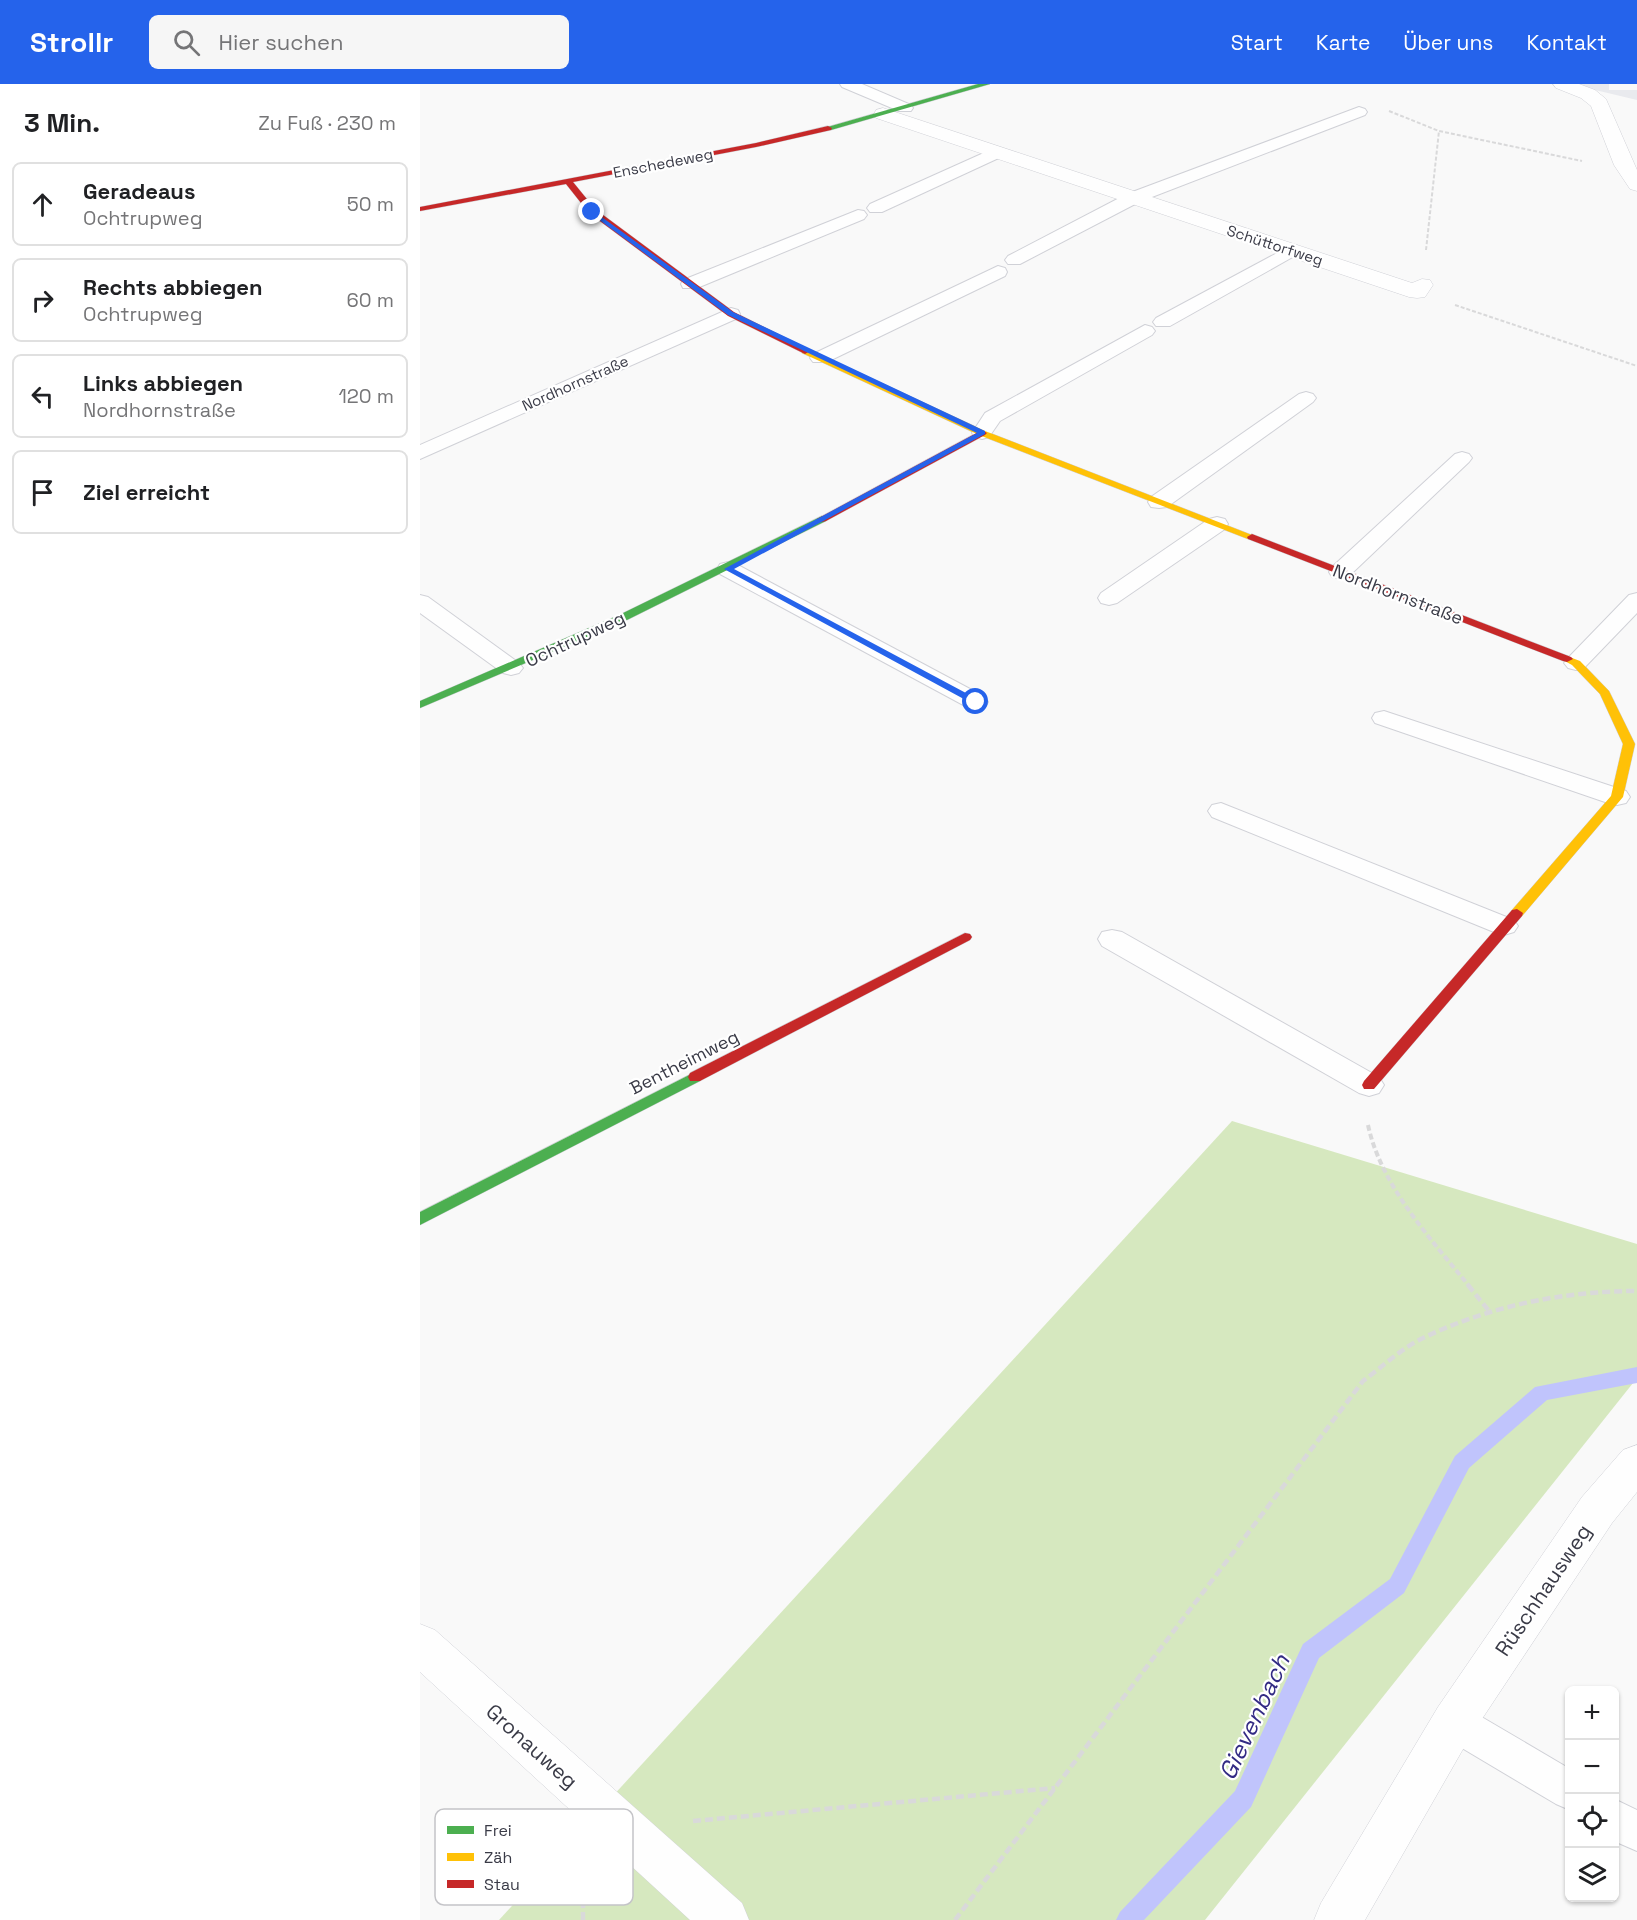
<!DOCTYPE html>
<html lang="de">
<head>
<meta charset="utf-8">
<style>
	body { margin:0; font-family:"Space Grotesk",sans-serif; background:#f6f6f6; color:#202124 }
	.controls { position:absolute; right:18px; bottom:18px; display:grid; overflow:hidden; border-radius:9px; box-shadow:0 2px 4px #0004 }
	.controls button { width:54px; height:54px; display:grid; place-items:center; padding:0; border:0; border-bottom:2px solid #e0e0e0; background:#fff; color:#202124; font:30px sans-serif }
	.stop { position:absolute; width:18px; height:18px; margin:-14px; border:4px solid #2563eb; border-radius:50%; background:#fff }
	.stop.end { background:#2563eb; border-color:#fff; box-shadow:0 2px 6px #0008 }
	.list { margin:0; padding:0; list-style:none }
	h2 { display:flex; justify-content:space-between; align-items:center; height:78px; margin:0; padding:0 24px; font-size:26px }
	h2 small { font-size:20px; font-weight:400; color:#757577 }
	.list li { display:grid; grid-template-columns:39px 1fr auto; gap:18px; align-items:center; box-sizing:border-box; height:84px; margin:0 12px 12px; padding:0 12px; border:2px solid #e0e0e0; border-radius:9px }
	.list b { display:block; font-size:22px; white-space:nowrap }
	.list p { margin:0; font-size:20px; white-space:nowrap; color:#757577 }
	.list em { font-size:20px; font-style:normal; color:#757577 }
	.icon { flex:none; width:33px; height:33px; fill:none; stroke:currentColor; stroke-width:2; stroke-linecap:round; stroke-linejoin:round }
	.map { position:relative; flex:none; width:1217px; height:1836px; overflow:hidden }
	header { display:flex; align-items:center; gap:36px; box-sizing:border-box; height:84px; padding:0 30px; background:#2563eb; color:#fff }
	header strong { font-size:28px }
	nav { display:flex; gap:33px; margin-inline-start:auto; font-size:21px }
	.search { width:420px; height:54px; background:#f6f6f6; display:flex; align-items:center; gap:15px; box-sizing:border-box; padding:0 21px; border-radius:9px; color:#757577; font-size:22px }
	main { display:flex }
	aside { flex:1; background:#fff }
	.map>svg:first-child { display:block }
</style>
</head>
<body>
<header>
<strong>Strollr</strong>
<div class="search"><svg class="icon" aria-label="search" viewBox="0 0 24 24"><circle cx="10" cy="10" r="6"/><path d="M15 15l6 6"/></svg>Hier suchen</div>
<nav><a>Start</a><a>Karte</a><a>Über uns</a><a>Kontakt</a></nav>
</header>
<main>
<aside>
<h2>3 Min.<small>Zu Fuß · 230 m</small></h2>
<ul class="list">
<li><svg class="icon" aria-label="ahead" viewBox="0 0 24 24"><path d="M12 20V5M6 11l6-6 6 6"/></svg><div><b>Geradeaus</b><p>Ochtrupweg</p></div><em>50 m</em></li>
<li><svg class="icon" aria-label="right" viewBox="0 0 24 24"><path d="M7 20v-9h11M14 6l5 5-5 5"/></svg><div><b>Rechts abbiegen</b><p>Ochtrupweg</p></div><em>60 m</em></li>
<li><svg class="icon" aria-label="left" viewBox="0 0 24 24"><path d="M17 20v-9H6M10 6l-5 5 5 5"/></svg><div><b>Links abbiegen</b><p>Nordhornstraße</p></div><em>120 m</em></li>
<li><svg class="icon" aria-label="arrive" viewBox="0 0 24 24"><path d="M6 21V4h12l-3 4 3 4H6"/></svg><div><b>Ziel erreicht</b></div></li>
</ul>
</aside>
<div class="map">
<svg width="1217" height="1836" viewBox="0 0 1217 1836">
	<rect width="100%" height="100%" fill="#f9f9f9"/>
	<!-- built -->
	<path fill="#e9eaee" d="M1150,0h39v6h28v10z"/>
	<!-- green -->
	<path fill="#d6e8bf" d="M812,1037l405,123v134l-432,542h-706z"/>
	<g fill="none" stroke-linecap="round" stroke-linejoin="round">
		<!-- stream -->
		<path fill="#c0c4fc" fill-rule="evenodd" d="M1217,1283v16l-90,17 -78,68 -65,125 -85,65 -68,149 -107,113h-28l4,-8 115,-121 68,-147 87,-65 65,-123 80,-69z"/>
		<defs>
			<path id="lane" d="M420,0h22l49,21 2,3 -2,3h-12l-57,-24z
				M939,23l6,2 2,3 -2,3 -226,87 -119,62h-12l-3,-4 3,-4 119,-62z
				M577,63l8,5 -2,4 -121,56h-12l-3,-4 3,-4z
				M438,126l6,1 3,4 -3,4 -167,69h-14l-2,-4 2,-4z
				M872,161l6,1 3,4 -3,4 -128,72h-14l-3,-4 3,-4z
				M578,182l7,2 2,4 -2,4 -178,86h-14l-3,-4 3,-4z
				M311,224l7,2 2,4 -2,4 -318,141v-14z
				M725,241l7,2 3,4 -3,4 -152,86 -11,16 -7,2 -7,-2 -3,-4 13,-20z
				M886,308l7,2 3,4 -3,4 -146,105 -8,1 -8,-1 -3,-5 3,-5 148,-103z
				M1042,368l7,2 3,4 -3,4 -121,115 -8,2 -8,-2 -3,-5 3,-5 123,-113z
				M797,433l8,2 3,5 -3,5 -108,74 -8,2 -8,-2 -3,-5 3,-5 108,-74z
				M308,478l8,2 249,133 3,5 -3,5 -9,2 -9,-2 -247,-133 -3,-5 3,-5z
				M1217,509v20l-53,55 -8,2 -8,-2 -4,-5 4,-5 61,-63z
				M0,511l8,2 91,66 4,5 -4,5 -8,2 -8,-2 -83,-60z
				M964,627l242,80 4,6 -4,6 -9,2 -9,-2 -233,-80 -3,-5 3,-5z
				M801,719l293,117 4,6 -4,6 -10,3 -10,-3 -282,-115 -4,-6 4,-6z
				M692,846l10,2 257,145 5,8 -5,8 -10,3 -10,-3 -257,-147 -4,-7 4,-7z
				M1034,1620l14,5 102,60v41l-14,-6 -116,-69 -5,-13 5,-13z
				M1194,1715l23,11v41l-23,-10z"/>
			<path id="street" d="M1133,0h26l16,6 11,9 31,71v21l-7,-2 -16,-24 -23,-59 -10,-8 -25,-10z
				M463,24l529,175 10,-4 8,1 3,5 -8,12 -8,1 -8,-1 -533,-179 -2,-4 2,-4z
				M1217,1361v47l-25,31 -142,214 -105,183h-51l7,-17 117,-196 144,-210 41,-47z
				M0,1540l15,6 307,273 7,17h-59l-270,-248z"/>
			<path id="fast" d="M558,0h12l-159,46 -7,-2z
				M402,432l5,3 -1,2 -199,99 -207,88v-7l199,-86z
				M275,988l5,1 2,4 -2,4 -280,144v-13z"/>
			<path id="slow" d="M382,265h6l177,82 272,106 -1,2h-8l-269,-104 -177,-82z
				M1147,572l13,5 29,30 26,53 -12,53 -101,119 -5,1 -6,-4 1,-3 99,-114 12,-52 -23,-50 -28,-29 -11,-6z"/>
			<path id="jam" d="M408,42l4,2 -1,2 -75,17 -183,35 22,27 139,103 74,37 2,2 -5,3 -77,-38 -139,-103 -23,-29 -146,27v-4l336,-64z
				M562,346l5,3 -2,2 -159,86 -4,1 -5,-3z
				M832,450l319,123 2,2 -6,3 -4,-1 -315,-122 -1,-2z
				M1097,825l6,4 -1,3 -148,173h-10l-2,-4 2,-4 148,-171z
				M545,849l5,1 2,3 -2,3 -270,141h-10l-2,-4 2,-4z"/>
		</defs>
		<!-- lane casing -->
		<use href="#lane" stroke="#d0d1d7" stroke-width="2"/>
		<!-- street casing -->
		<use href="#street" stroke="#d0d1d7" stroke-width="1"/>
		<!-- fast casing -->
		<use href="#fast" stroke="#d0d1d7" stroke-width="1"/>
		<!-- slow casing -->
		<use href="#slow" stroke="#d0d1d7" stroke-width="1"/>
		<!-- jam casing -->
		<use href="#jam" stroke="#d0d1d7" stroke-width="1"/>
		<!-- path-far2 -->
		<path stroke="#d9d9da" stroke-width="2" stroke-dasharray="4 2" stroke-linecap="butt" d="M969,27l50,20 143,30
			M1006,166l13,-119
			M1035,221l182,61"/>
		<!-- path-far1 -->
		<path stroke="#d9d9da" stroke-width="4" stroke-dasharray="6 3" stroke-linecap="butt" d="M948,1041c13,61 63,114 101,161"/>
		<!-- path -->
		<path stroke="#d9d9da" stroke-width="4.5" stroke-dasharray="8 4" stroke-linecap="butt" d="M1048,1201l21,26
			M273,1737l362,-33
			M163,1836v-29l8,-23
			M535,1836l408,-539c19,-14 39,-33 60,-43 67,-32 140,-47 214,-47"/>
		<!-- lane -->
		<use href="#lane" fill="#fefefe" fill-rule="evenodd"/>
		<!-- street -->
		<use href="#street" fill="#fefefe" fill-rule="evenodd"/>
		<!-- fast -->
		<use href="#fast" fill="#4caf50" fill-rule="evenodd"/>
		<!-- slow -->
		<use href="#slow" fill="#ffc107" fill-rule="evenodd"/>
		<!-- jam -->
		<use href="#jam" fill="#c62828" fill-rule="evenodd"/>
	</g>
	<!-- route -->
	<path fill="#2563eb" d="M172,126l141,102 252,119v3l-251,135 245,131v4h-6l-249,-135 253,-136 -249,-118 -138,-102z"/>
	<g text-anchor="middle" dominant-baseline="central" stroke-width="4.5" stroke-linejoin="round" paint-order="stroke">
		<!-- far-street labels -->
		<g font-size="15" fill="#3a3b47" stroke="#fff">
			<text transform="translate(243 79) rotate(-11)">Enschedeweg</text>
			<text transform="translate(855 161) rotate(18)">Schüttorfweg</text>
			<text transform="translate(155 299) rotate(-24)">Nordhornstraße</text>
		</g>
		<!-- street labels -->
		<g font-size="18" fill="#3a3b47" stroke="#fff">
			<text transform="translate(978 510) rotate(21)">Nordhornstraße</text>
			<text transform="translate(155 555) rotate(-25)">Ochtrupweg</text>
			<text transform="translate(264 978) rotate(-27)">Bentheimweg</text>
		</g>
		<!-- near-street labels -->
		<g font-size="21" fill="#3a3b47" stroke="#fff">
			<text transform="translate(1123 1506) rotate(-56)">Rüschhausweg</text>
			<text transform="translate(112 1662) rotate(42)">Gronauweg</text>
		</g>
		<!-- near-water labels -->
		<g font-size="24" font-style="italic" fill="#332b84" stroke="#fff">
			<text transform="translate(834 1633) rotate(-65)">Gievenbach</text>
		</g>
	</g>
	<!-- legend -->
	<rect x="15" y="1725" width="198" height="96" rx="9" fill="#fff" stroke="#c4c4c8" stroke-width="1.5"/>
	<rect x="27" y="1742" width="27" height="8" fill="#4caf50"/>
	<rect x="27" y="1769" width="27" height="8" fill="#ffc107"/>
	<rect x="27" y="1796" width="27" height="8" fill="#c62828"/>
	<g font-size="16" fill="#3a3b47">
		<text x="64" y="1752">Frei</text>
		<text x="64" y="1779">Zäh</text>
		<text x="64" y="1806">Stau</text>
	</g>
</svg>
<div class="controls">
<button>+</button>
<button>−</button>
<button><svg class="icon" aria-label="locate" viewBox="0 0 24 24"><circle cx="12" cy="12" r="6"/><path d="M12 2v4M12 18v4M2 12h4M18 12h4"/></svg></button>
<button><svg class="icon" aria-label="layers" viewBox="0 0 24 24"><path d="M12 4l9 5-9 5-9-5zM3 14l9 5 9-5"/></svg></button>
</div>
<div class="stop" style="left:556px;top:618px"></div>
<div class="stop end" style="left:172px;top:128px"></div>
</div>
</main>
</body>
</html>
